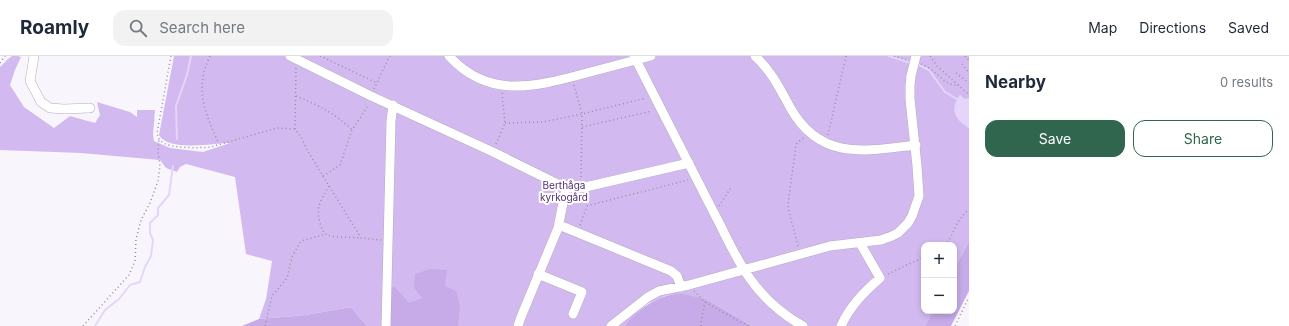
<!DOCTYPE html>
<html lang="en">
<head>
<meta charset="utf-8">
<style>
	body { margin:0; font-family:Inter,sans-serif; background:#f2f2f3; color:#1f2937 }
	.controls { position:absolute; right:12px; bottom:12px; display:grid; overflow:hidden; border-radius:8px; box-shadow:0 2px 6px #0003 }
	.controls button { width:36px; height:36px; display:grid; place-items:center; padding:0; border:0; border-bottom:1px solid #e0e1e3; background:#fff; color:#1f2937; font:20px sans-serif }
	.list { margin:0; padding:0; list-style:none }
	h2 { display:flex; justify-content:space-between; align-items:center; height:52px; margin:0; padding:0 16px; font-size:17px }
	h2 small { font-size:13px; font-weight:400; color:#747a83 }
	.actions { display:flex; gap:8px; padding:12px 16px }
	.actions a { flex:1; padding:9px 0; border:1px solid #2f664d; border-radius:12px; text-align:center; font-size:14px; color:#2f664d }
	.actions .main { background:#2f664d; color:#fff }
	.icon { flex:none; width:22px; height:22px; fill:none; stroke:currentColor; stroke-width:2; stroke-linecap:round; stroke-linejoin:round }
	.map { position:relative; flex:none; width:969px; height:270px; overflow:hidden }
	header { display:flex; align-items:center; gap:24px; box-sizing:border-box; height:56px; padding:0 20px; background:#fff; border-bottom:1px solid #e0e1e3 }
	header strong { font-size:19px }
	nav { display:flex; gap:22px; margin-inline-start:auto; font-size:14px }
	.search { width:280px; height:36px; background:#f2f2f3; display:flex; align-items:center; gap:10px; box-sizing:border-box; padding:0 14px; border-radius:12px; color:#747a83; font-size:15px }
	main { display:flex }
	aside { flex:1; background:#fff }
	.map>svg:first-child { display:block }
</style>
</head>
<body>
<header>
<strong>Roamly</strong>
<div class="search"><svg class="icon" aria-label="search" viewBox="0 0 24 24"><circle cx="10" cy="10" r="6"/><path d="M15 15l6 6"/></svg>Search here</div>
<nav><a>Map</a><a>Directions</a><a>Saved</a></nav>
</header>
<main>
<div class="map">
<svg width="969" height="270" viewBox="0 0 969 270">
	<rect width="100%" height="100%" fill="#f9f5fd"/>
	<!-- green -->
	<path fill="#d2baf1" d="M12,0h6l3,1 -6,13 -5,15 14,22 30,21 16,-12 25,7 5,-8 -3,-13 33,10 7,5v-7h18l-2,25 1,6 16,7 33,4 27,-9c-16,0 -62,9 -71,-8l15,-79h795v185l-15,29v-25h-30v66h9l-8,15h-173l-46,-27 -32,-5 -9,2 -18,8 -21,19 -1,3h-258l-16,-19 -45,8 -47,4 7,-20 6,-38 -26,-7 -11,-77 -49,-13 -6,3 -3,5 -11,-4 -6,-8 -79,-7 -81,-3v-83l8,-8z"/>
	<!-- forest -->
	<path fill="#c6abe8" d="M969,185v50l-18,35h-26l8,-15h21v-41z
		M430,213l17,1 -2,16 11,5 4,15 -2,20h-75v-27l11,-13 15,17 13,-5 -8,-10 1,-14z
		M674,238h8l24,5 46,27h-127l1,-3c16,-15 26,-24 48,-29z
		M351,251l16,19h-125l17,-7 47,-4z"/>
	<!-- water -->
	<path fill="#e5d5fb" d="M960,39l5,4 4,-1v30c-14,-8 -20,-19 -9,-33z"/>
	<g fill="none" stroke-linecap="round" stroke-linejoin="round">
		<!-- stream -->
		<path stroke="#e5d5fb" stroke-width="2" d="M889,0l22,7
			M917,8l12,6 16,22 12,7
			M177,83l-1,-33 11,-31 4,-19
			M95,270l10,-16 14,-11 11,-14 10,-3 5,-15 6,-11 2,-16 -3,-7v-10l8,-8v-7l11,-13 4,-29"/>
		<defs>
			<path id="minor" d="M34,0l-4,25 11,21 9,6 14,1 26,-1
				M290,0l81,40 122,56 73,36h15l108,-25
				M449,0c39,43 85,31 134,18 22,-6 45,-12 68,-18
				M634,0c27,52 53,105 80,157 12,22 22,47 37,67 13,18 32,35 52,46
				M755,0c16,14 26,35 36,53 30,52 74,42 125,36
				M559,169l112,46 6,5 4,11
				M538,218l44,18 -9,22
				M386,270l5,-205 2,-16
				M518,270l3,-9 37,-89 8,-40
				M611,270l37,-29 11,-6 30,-6 141,-39 51,-6 11,-4 6,-3 10,-10 4,-7 7,-20 -2,-30 -7,-67v-13l1,-10
				M841,270c9,-20 23,-34 39,-48l-20,-35"/>
		</defs>
		<!-- minor casing -->
		<use href="#minor" stroke="#b4acbe" stroke-width="10"/>
		<!-- path -->
		<path stroke="#959299" stroke-width="1.5" stroke-dasharray="1 3" stroke-linecap="butt" d="M171,0l-14,77c1,3 1,6 4,8 7,8 39,7 50,6l66,-19 18,1
			M210,0c-16,33 -5,57 9,88
			M320,0l57,27
			M894,0l12,4
			M930,0l7,10 30,27h2
			M965,0l4,4
			M0,7l5,-7
			M921,8c4,2 9,4 12,7 8,6 14,15 26,14
			M962,8l7,9
			M296,12l-1,61 6,8 6,13 54,88 20,2
			M956,17l13,10
			M574,29l8,29 -1,66
			M374,33l13,-28 3,-5
			M296,40c22,9 39,17 56,34
			M505,67l38,-1 39,-8 64,-16
			M582,71l70,-16
			M828,79l18,-79
			M496,88l9,-21 -3,-31
			M323,120l17,-11 12,-35 14,-21 2,-5
			M329,130c-4,7 -8,13 -10,20 -2,7 1,25 8,29 8,3 25,2 34,3
			M719,150l13,-20
			M580,169l7,-19 101,-26
			M944,189c8,-6 9,-15 14,-23 3,-5 7,-9 11,-13
			M798,190l-9,-34 -1,-8 8,-59 1,-2 7,-5
			M888,218l36,-17
			M694,235l11,11 32,18 13,6
			M83,270l46,-51 6,-14 1,-22 5,-19 9,-17 8,-22 2,-15 -2,-14 1,-13
			M265,270l7,-30 15,-18 5,-21 9,-16 25,-7
			M701,270v-3l4,-21
			M955,270l14,-29"/>
		<!-- minor -->
		<use href="#minor" stroke="#fff" stroke-width="9"/>
		<defs>
			<path id="minor-bridge" d="M911,20l5,-20"/>
		</defs>
		<!-- minor-bridge casing -->
		<use href="#minor-bridge" stroke="#b4acbe" stroke-width="10" stroke-linecap="butt"/>
		<!-- minor-bridge -->
		<use href="#minor-bridge" stroke="#fff" stroke-width="9"/>
	</g>
	<g text-anchor="middle" dominant-baseline="central" stroke-width="4" stroke-linejoin="round" paint-order="stroke">
		<!-- park labels -->
		<g font-size="10" fill="#522e75" stroke="#fff">
			<text x="564" y="129">Berthåga<tspan x="564" dy="12">kyrkogård</tspan></text>
		</g>
	</g>
</svg>
<div class="controls">
<button>+</button>
<button>−</button>
</div>
</div>
<aside>
<h2>Nearby<small>0 results</small></h2>
<ul class="list">
</ul>
<div class="actions"><a class="main">Save</a><a>Share</a></div>
</aside>
</main>
</body>
</html>
